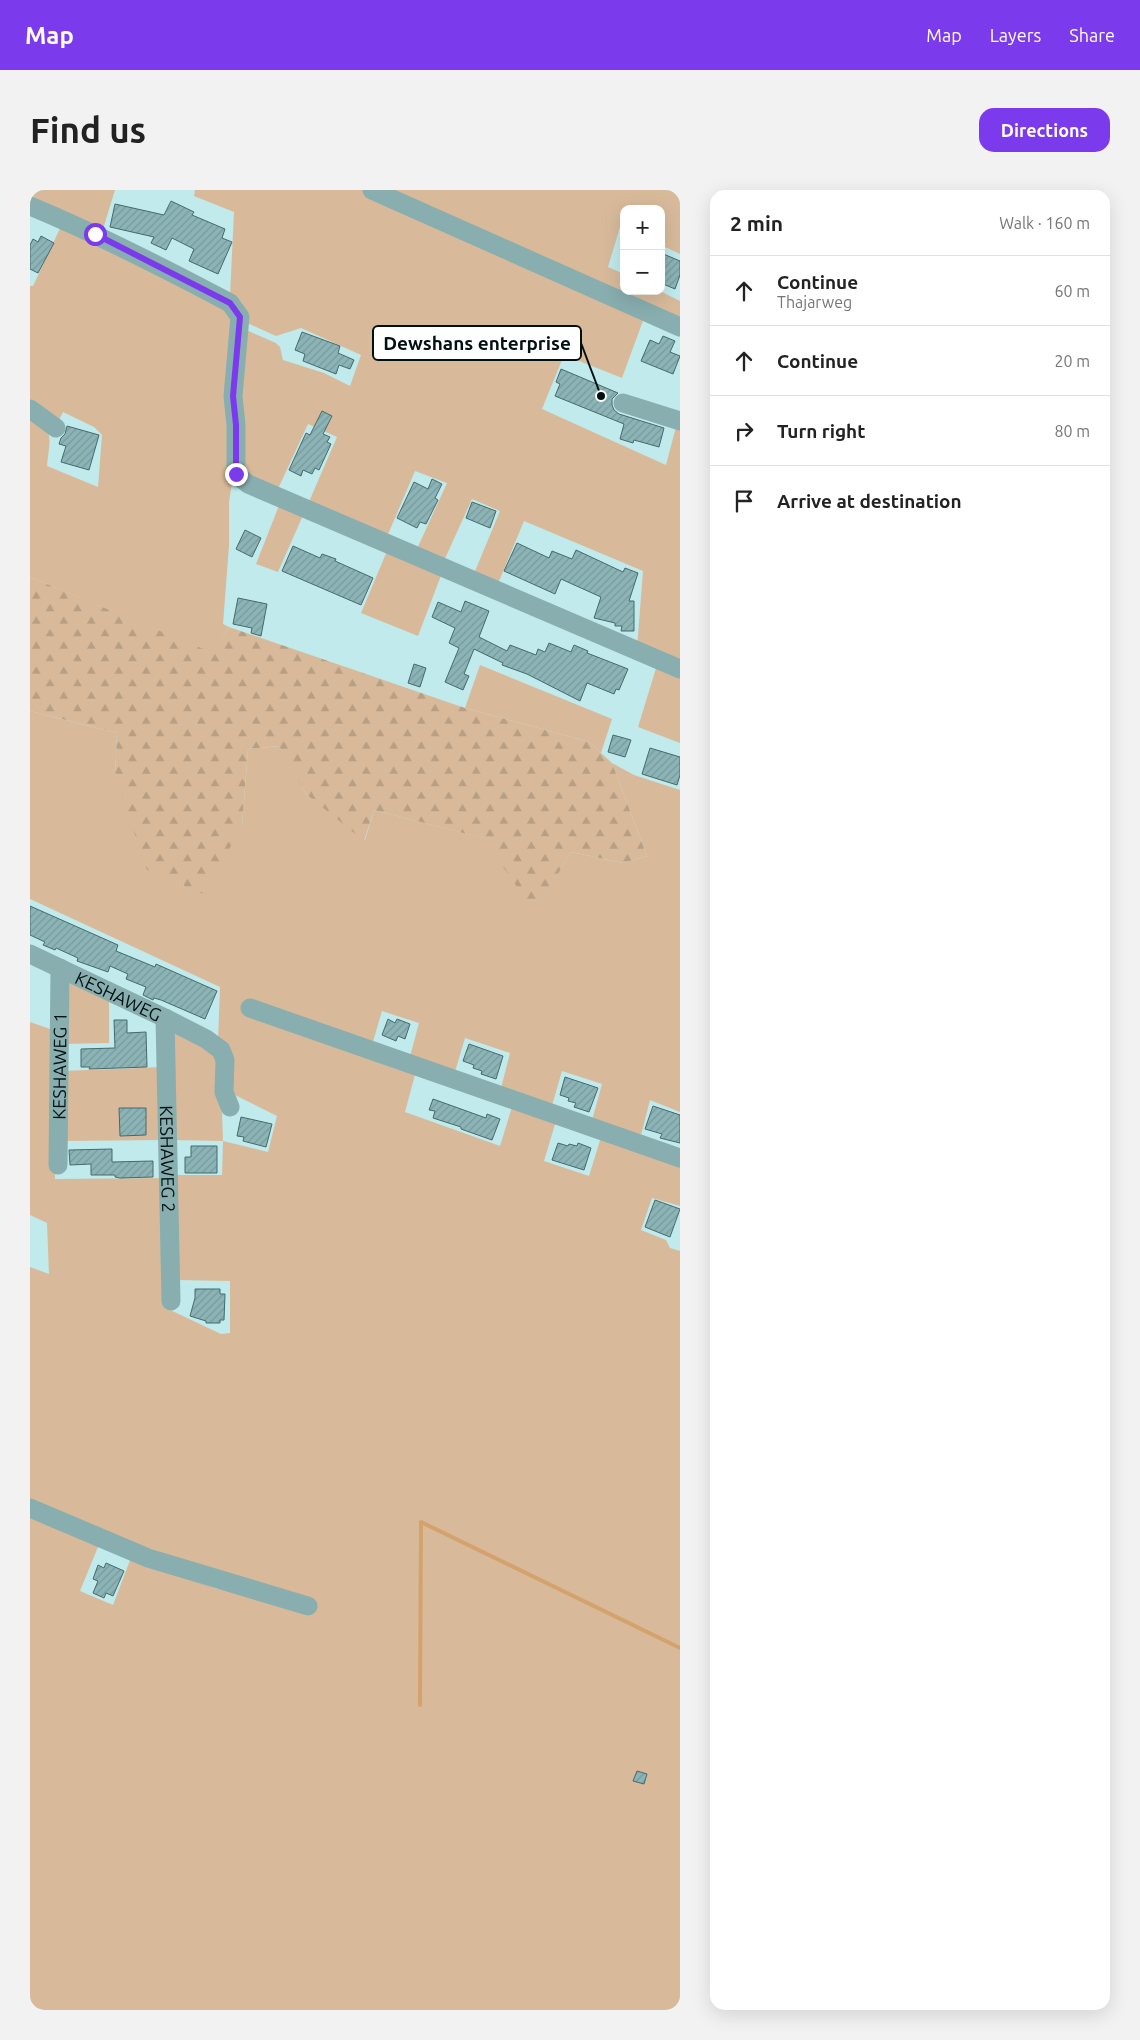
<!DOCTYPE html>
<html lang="en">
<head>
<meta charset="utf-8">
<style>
	body { margin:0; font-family:Ubuntu,sans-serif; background:#f2f2f2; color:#222 }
	.controls { position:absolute; right:15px; top:15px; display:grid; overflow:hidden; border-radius:10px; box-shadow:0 5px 20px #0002 }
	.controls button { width:45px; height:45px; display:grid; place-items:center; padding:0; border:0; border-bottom:1px solid #e0e0e0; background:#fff; color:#222; font:25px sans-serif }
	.stop { position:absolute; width:15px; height:15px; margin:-11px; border:4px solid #7c3aed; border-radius:50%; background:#fff }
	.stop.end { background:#7c3aed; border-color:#fff; box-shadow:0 1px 5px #0008 }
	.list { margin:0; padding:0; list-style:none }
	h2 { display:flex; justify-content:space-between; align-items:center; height:65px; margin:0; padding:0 20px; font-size:21px }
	h2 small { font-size:16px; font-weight:400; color:#767676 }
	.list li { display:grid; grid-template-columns:32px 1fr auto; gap:15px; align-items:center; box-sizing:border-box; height:70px; padding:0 20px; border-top:1px solid #e0e0e0 }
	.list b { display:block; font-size:19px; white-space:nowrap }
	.list p { margin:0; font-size:16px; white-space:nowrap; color:#767676 }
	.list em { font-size:16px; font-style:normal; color:#767676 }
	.icon { flex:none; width:28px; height:28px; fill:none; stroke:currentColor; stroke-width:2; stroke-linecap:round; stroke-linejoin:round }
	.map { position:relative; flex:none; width:650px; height:1820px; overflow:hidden; border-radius:15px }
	header { display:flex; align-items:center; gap:30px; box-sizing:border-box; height:70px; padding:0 25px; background:#7c3aed; color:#fff }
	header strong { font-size:24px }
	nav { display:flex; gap:28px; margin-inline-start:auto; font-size:18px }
	.intro { display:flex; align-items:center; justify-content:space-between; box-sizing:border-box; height:120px; padding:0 30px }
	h1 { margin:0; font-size:35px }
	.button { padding:12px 22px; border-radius:15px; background:#7c3aed; color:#fff; font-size:18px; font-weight:700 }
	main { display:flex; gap:30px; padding:0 30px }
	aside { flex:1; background:#fff; border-radius:15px; box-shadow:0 5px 20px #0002 }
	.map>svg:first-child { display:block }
</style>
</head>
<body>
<header>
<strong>Map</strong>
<nav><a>Map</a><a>Layers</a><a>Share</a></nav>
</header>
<div class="intro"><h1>Find us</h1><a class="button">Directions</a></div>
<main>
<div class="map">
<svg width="650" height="1820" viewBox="0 0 650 1820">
	<defs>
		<pattern id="forest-firs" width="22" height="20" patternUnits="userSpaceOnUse" patternTransform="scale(1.25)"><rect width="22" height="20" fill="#d8ba9b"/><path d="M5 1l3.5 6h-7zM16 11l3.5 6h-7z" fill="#b89f84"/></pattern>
		<pattern id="building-hatch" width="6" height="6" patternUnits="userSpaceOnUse" patternTransform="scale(1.25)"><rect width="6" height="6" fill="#8cb4b6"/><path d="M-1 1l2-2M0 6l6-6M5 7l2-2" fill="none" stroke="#779a9b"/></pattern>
	</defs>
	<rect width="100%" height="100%" fill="#c0eaec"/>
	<!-- green -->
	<path fill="#d8ba9b" d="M0,0h85l-12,39 -73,-27z
		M165,0h485v64l-19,-9v-36h-37v20l-4,-2 -12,40 16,7v17h36l20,10v32l-36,-15 -22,60 -58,-23 -22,54 124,56 11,-42 3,1v241l-43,-17 6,-77 -119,-50 -27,65 -24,-10 27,-65 -28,-12 -29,64 -27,-12 31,-68 -32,-12 -29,68 -78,-35 29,-67 -29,-13 -31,67 -37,-23 4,-139 32,14 4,4 3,13 41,13 26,13 11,-31 -60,-27 -25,8 -31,-14 -15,-26 4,-84 -40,-16z
		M33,32l170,89v166l-4,25v44l-6,78 6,3 -16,27 -183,-77v-165c25,20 20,24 17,54l51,21 4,-52 -8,-8 -31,-15 -4,8 -29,-15v-119h3z
		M250,313l24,10 -26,59 -22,-8z
		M357,361l55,22 -24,63 -57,-23z
		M450,475l132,54 -11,34 -12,-11 -124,-34z
		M627,475l23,9v69l-42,-16z
		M0,521l87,22 -2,43 127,51 6,-78 32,-3 26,48 59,46 9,-30 110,28 51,74 36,-60 52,11 24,-7 -35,-93 22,12 46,15v322l-30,-12 -10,39 -49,-15 11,-40 -40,-13 -11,38 -51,-17 10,-39 -45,-15 -11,37 -45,-15 10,-37 -37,-12 -10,34 44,26 -11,41 95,34 12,-39 44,14 -12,40 45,15 12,-39 79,26v43l-28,-8 -11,32 25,10 4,8 10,3v759h-650v-497l70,29 -20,49 33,14 19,-50 85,34 1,-8 -188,-79v-235l19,7 -2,-51 -17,-8v-193l26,9 -1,148 109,-1 2,130 55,26 9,-1v-52l-54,-1 -3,-105h49l1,-34 -51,-1 -3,-116 51,31 3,86 45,11 9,-36 -50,-25 -9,-50 2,-54 -190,-88z
		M33,785l46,22v46l-45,1z
		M133,877l1,73 -101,1 -1,-70z"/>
	<!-- forest -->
	<path fill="url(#forest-firs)" d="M0,387l183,76 16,-26 236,81 124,34 23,21 35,93 -24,7 -52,-11 -36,61 -52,-75 -109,-28 -10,31 -58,-47 -27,-48 -31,3 -6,78 -39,67 -56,-24 -32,-94 2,-43 -87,-22z"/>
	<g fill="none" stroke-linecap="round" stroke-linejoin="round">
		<!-- stream -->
		<path stroke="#d4a26d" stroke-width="4" d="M390,1515l1,-183 259,126"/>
	</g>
	<!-- building -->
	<path fill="url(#building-hatch)" stroke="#446a6c" d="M141,11l23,11 -2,3 33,14 -3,9 10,4 -14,32 -29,-13 5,-12 -22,-11 -6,12 -15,-7 3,-6 -44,-10 5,-23 49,11z
		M11,46l13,7 -16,30 -8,-4v-24l3,-6 5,3z
		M631,63l19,8v14l-5,14 -14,-6z
		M272,142l38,14 -2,7 16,7 -4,9 -11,-4 -3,9 -33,-13 2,-7 -10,-4z
		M633,146l12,5 -5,11 10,4 -7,18 -32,-13 9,-21 9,4z
		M531,179l57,24 -6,6v6l2,5 5,4 45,14 -5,19 -25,-7 -1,3 -13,-4 4,-15 -69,-28 5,-12 -4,-2z
		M292,221l10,5 -9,18 7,3 -3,5 4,2 -12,26 -4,-2 -3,6 -9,-4 -2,6 -12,-6 17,-37 4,2z
		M37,236l32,9 -10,35 -28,-8 5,-16 -7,-2 2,-6 4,-4z
		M402,289l10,5 -7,14 3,2 -12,24 -6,-2 -3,6 -20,-10 17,-36 14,7z
		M442,312l24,9 -6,17 -24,-10z
		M215,340l16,8 -9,19 -16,-8z
		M487,353l32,15 3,-7 20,8 4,-9 47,22 2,-4 13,5 -9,28h5v30h-13l1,-5h-7v-3l-21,-5 7,-21 -40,-18 -6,15 -51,-23z
		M263,356l27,12 2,-4 14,5 -1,2 38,17 -12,27 -79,-34z
		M208,408l29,6 -6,32 -10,-3 1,-5 -19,-4z
		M435,411l24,10 -10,26 28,14 3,-6 26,10 2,-6 7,3 4,-9 22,9 3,-7 14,6 -1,2 41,16 -9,21 -3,-1 -2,5 -27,-11 -7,18 -53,-27 -25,-9 1,-2 -29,-14 -10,25 5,2 -6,14 -18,-8 14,-34 -10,-5 6,-15 -23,-11 6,-15 23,10z
		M384,474l12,4 -6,19 -12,-4z
		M583,545l18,5 -6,17 -17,-5z
		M620,558l30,9v18l-3,10 -35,-11z
		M0,716l88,39 -2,6 39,16 1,-3 61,27 -12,28 -44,-19 -7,-2 -1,2 -10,-5 3,-8 -20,-8 2,-5 -18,-8 -2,6 -31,-11 1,-3 -22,-10 -1,2 -12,-5 2,-3 -15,-7z
		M358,829l7,4 2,-4 13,5 -5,15 -7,-3 -2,5 -14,-6z
		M84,830h13v13l19,-1 1,35 -58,2 1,-2h-9v-18l34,-1z
		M439,854l34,12 -7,23 -15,-5 1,-3 -9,-3 1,-3 -11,-4z
		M535,887l33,11 -9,24 -15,-5 2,-4 -8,-2 1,-3 -9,-3z
		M403,909l53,19 1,-4 13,5 -8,21 -31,-11v-2l-28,-9 2,-7 -6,-1z
		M623,916l27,9v28l-20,-5 2,-4 -17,-5z
		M89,918h27v27l-26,1z
		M211,927l31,7 -6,23 -23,-6 1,-4 -7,-1z
		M528,953l10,3 1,-2 8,2 1,-3 13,5 -7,22 -32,-10z
		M161,956h26v27h-32v-16h6z
		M82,959v13l41,-1v16l-33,1 -5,-1v-2h-24v-11l-21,1 -1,-15z
		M625,1010l25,9 -10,28 -25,-10z
		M165,1099h25v5h5l-1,26h-4v3h-14v-2l-16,-5 5,-18z
		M76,1373l18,8 -11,25 -7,-3 -2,5 -11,-5 5,-12 -5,-2 5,-14 6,3z
		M607,1581l10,3 -3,10 -11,-3z"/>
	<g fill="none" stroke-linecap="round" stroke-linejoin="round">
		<!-- minor -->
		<g stroke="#88aeaf" stroke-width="19">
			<path d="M342,0l308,137"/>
			<path d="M0,16c68,28 134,62 200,97l10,14 -7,79 3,29v49l12,10 432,185"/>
			<path d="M593,213l57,18"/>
			<path d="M0,219l26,19"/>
			<path id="s1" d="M0,764l135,64 41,21 15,11 4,10 -1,32 6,15"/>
			<path d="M220,818l430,150"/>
			<path id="s2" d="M135,828l6,283"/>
			<path id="s3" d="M28,975l2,-197"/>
			<path d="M0,1318l118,50 160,48"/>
		</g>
	</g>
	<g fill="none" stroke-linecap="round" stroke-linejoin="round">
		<!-- route -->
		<path stroke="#7c3aed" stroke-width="6" d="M65,44l135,69 10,14 -7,79 3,29v49"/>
	</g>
	<g text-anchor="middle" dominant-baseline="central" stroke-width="4" stroke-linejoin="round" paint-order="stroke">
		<!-- street labels -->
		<g font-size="18" fill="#031011" stroke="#fff">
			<text stroke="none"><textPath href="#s1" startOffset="98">KESHAWEG</textPath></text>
			<text stroke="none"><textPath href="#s3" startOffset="99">KESHAWEG 1</textPath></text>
			<text stroke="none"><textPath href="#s2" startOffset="141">KESHAWEG 2</textPath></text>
		</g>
	</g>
	<!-- callouts -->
	<path fill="none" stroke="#031011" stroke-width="2" d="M571 206L551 153"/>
	<circle fill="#031011" stroke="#fff" stroke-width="2" cx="571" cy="206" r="5"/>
	<rect fill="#fff" stroke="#031011" stroke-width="2" x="343" y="136" width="208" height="34" rx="5"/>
	<g font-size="19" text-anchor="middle" font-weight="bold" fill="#031011">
		<text x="447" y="160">Dewshans enterprise</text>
	</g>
</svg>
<div class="controls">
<button>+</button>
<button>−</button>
</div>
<div class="stop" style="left:65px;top:44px"></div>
<div class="stop end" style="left:206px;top:284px"></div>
</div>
<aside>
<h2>2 min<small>Walk · 160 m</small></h2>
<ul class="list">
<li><svg class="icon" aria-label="ahead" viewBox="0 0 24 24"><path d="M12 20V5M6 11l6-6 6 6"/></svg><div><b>Continue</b><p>Thajarweg</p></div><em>60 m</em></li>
<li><svg class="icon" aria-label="ahead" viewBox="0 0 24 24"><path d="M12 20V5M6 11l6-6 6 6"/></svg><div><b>Continue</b></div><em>20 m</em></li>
<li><svg class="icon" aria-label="right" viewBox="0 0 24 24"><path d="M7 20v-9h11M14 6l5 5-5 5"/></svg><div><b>Turn right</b></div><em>80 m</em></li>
<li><svg class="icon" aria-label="arrive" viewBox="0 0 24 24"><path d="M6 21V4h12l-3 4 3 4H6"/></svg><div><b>Arrive at destination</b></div></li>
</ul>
</aside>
</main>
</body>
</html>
